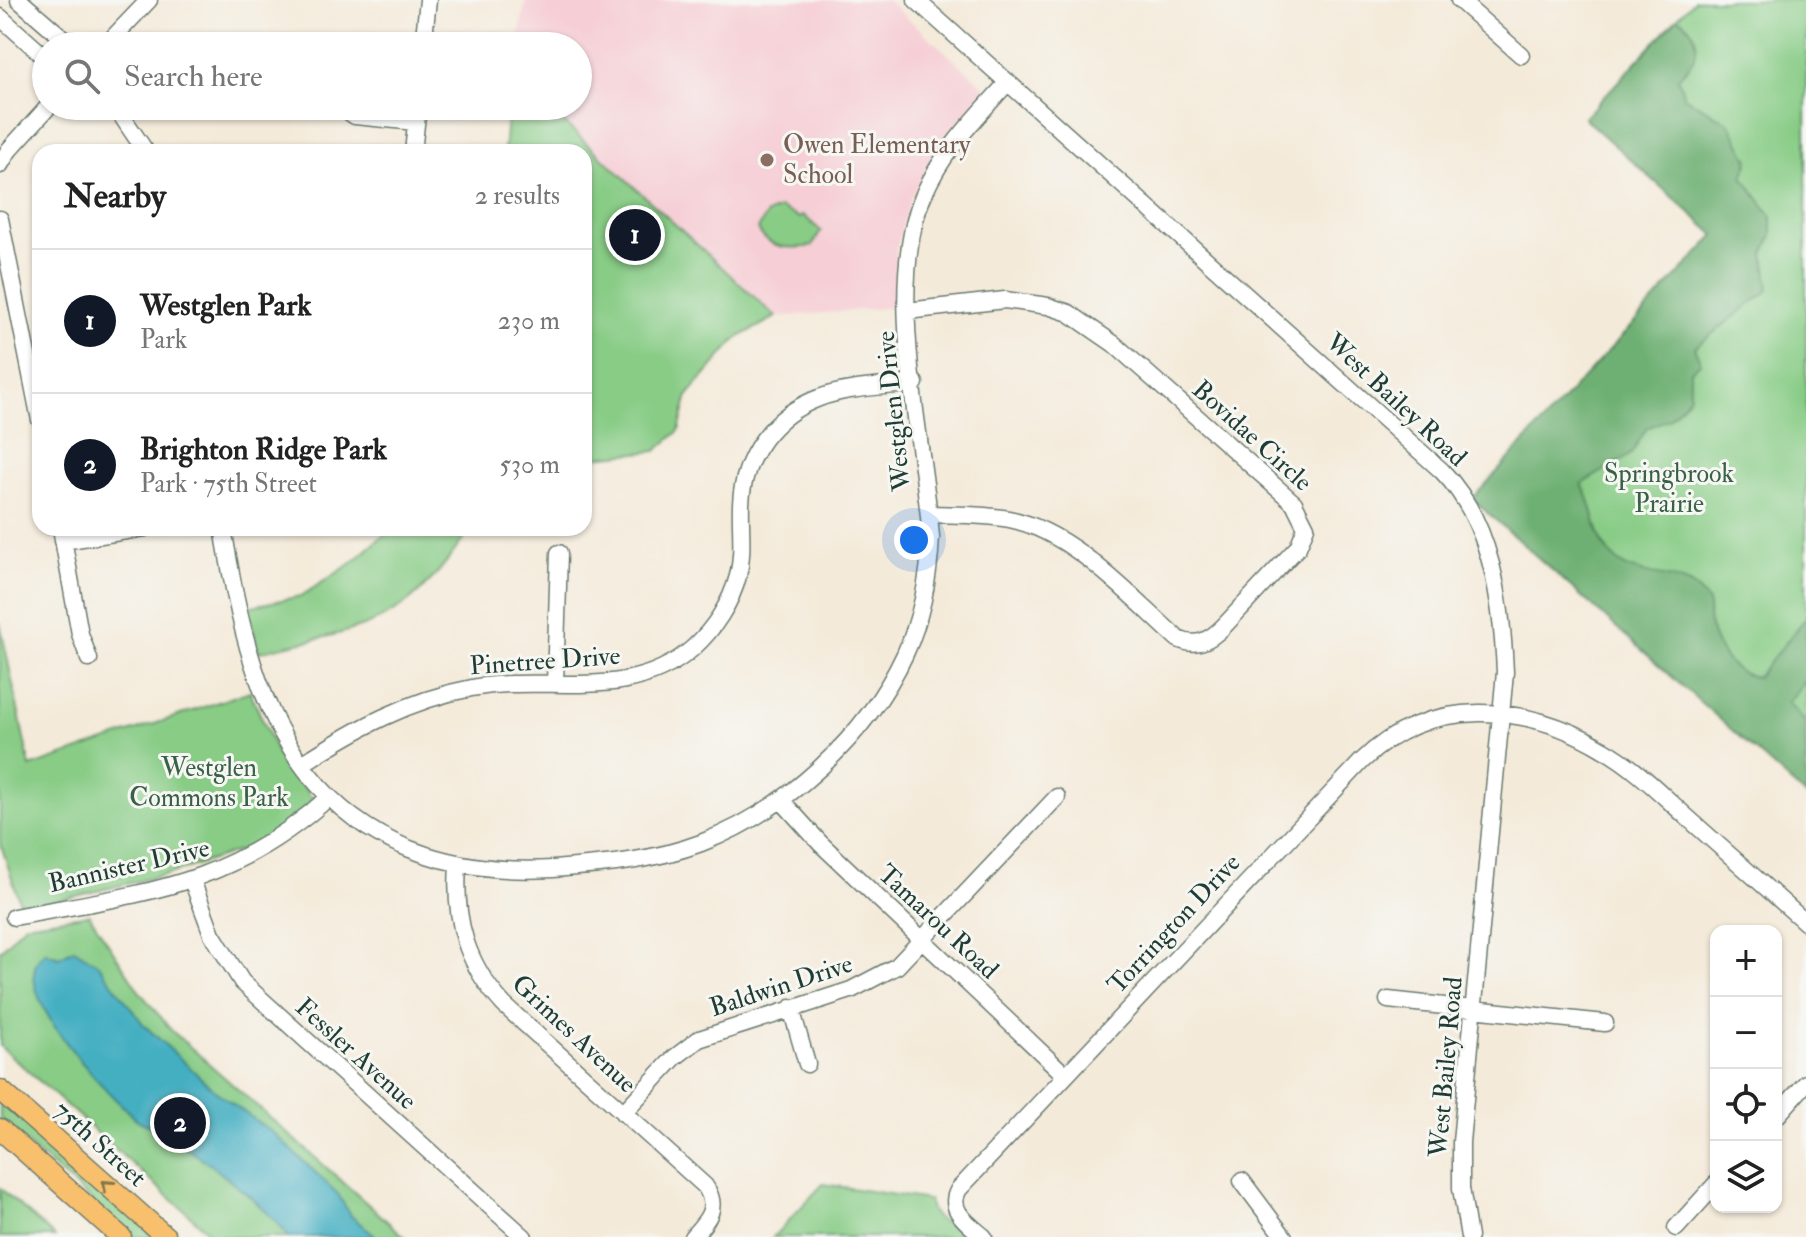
<!DOCTYPE html>
<html lang="en">
<head>
<meta charset="utf-8">
<style>
	body { margin:0; font-family:"IM FELL Double Pica",serif; background:#f2f2f2; color:#222 }
	.controls { position:absolute; right:24px; bottom:24px; display:grid; overflow:hidden; border-radius:16px; box-shadow:0 2px 6px #0004 }
	.controls button { width:72px; height:72px; display:grid; place-items:center; padding:0; border:0; border-bottom:2px solid #e0e0e0; background:#fff; color:#222; font:40px sans-serif }
	.you { position:absolute; left:914px; top:540px; width:28px; height:28px; margin:-20px; border:6px solid #fff; border-radius:50%; background:#1a73e8; box-shadow:0 0 0 12px #1a73e833 }
	.badge { display:grid; place-items:center; width:52px; height:52px; border-radius:50%; background:#111827; color:#fff; font-size:26px; font-weight:700 }
	.pin { position:absolute; translate:-50% -50%; border:4px solid #fff; box-shadow:0 2px 8px #0006 }
	.list { margin:0; padding:0; list-style:none }
	h2 { display:flex; justify-content:space-between; align-items:center; height:104px; margin:0; padding:0 32px; font-size:34px }
	h2 small { font-size:26px; font-weight:400; color:#767676 }
	.list li { display:grid; grid-template-columns:52px 1fr auto; gap:24px; align-items:center; box-sizing:border-box; height:144px; padding:0 32px; border-top:2px solid #e0e0e0 }
	.list b { display:block; font-size:30px; white-space:nowrap }
	.list p { margin:0; font-size:26px; white-space:nowrap; color:#767676 }
	.list em { font-size:26px; font-style:normal; color:#767676 }
	.icon { flex:none; width:44px; height:44px; fill:none; stroke:currentColor; stroke-width:2; stroke-linecap:round; stroke-linejoin:round }
	.map { position:relative; flex:none; width:1806px; height:1237px; overflow:hidden }
	.search { position:absolute; background:#fff; box-shadow:0 2px 6px #0004; left:32px; top:32px; width:560px; height:88px; display:flex; align-items:center; gap:20px; box-sizing:border-box; padding:0 28px; border-radius:44px; color:#767676; font-size:30px }
	.panel { position:absolute; background:#fff; box-shadow:0 2px 6px #0004; left:32px; top:144px; width:560px; height:392px; border-radius:24px }
	.map>svg:first-child { display:block }
</style>
</head>
<body>
<div class="map">
<svg width="1806" height="1237" viewBox="0 0 1806 1237">
	<rect width="100%" height="100%" fill="#f6f6f2"/>
	<filter id="ink" filterUnits="userSpaceOnUse"><feTurbulence type="fractalNoise" baseFrequency=".0125" numOctaves="2"/><feDisplacementMap in="SourceGraphic" scale="16" xChannelSelector="R" yChannelSelector="G"/><feConvolveMatrix kernelMatrix="1 2 1 2 8 2 1 2 1" color-interpolation-filters="sRGB"/></filter>
	<filter id="wash" filterUnits="userSpaceOnUse"><feTurbulence type="fractalNoise" baseFrequency=".006" numOctaves="4" result="noise"/><feDisplacementMap in="SourceGraphic" scale="32" xChannelSelector="R" yChannelSelector="G"/><feGaussianBlur stdDeviation="1.8" result="paint"/><feColorMatrix in="noise" values="0 0 0 0 0 0 0 0 0 0 0 0 0 0 0 0 0 1.4 0 .05"/><feComposite in="paint" operator="in"/></filter>
	<g filter="url(#wash)">
		<rect width="100%" height="100%" fill="#f4ead9"/>
		<!-- built -->
		<path fill="#f6cfd6" d="M526,0h361l99,88 -49,60 -27,51 -14,51 -1,57 -119,10 -230,-211h32v-60h-61z"/>
		<!-- green -->
		<path fill="#88cc86" stroke="#54845d" stroke-width="2" d="M1694,0h112v795l-333,-296 242,-264 -131,-117z
			M508,106h38l230,211 -39,21 -49,57 -9,36 -23,20 -72,7v-306h-80z
			M780,208l20,10 3,-3 18,16 -9,15c-19,3 -45,3 -54,-17l9,-15z
			M392,528h79c-20,29 -41,58 -70,79 -38,27 -97,33 -142,45l-12,-45 54,-11 51,-33z
			M0,623l30,144 220,-76 26,60 38,50 -27,23 -39,24 -76,25 -150,36 -22,-67z
			M89,914l50,77 33,40 233,206h-191l-214,-191v-95l25,-27z
			M0,1099l155,138h-23l-132,-117z
			M823,1184l106,16c1,24 20,22 36,30l-6,7h-186z
			M0,1188l55,49h-55z"/>
		<!-- forest -->
		<path fill="#6eb073" stroke="#467654" stroke-width="2" d="M1678,18c27,18 22,40 0,60l6,19 45,26 20,37 -6,17 29,40v19l-8,18 5,36 -75,58 7,14 -11,10v24l-20,22 -23,10 -16,26 -49,30c15,25 11,57 34,76 27,23 72,6 92,43 3,7 0,16 2,24 7,23 22,48 47,50l49,-59v63l-18,21 18,21v73l-334,-297 243,-264 -131,-117z"/>
		<!-- water -->
		<path fill="#44afc2" stroke="#32767b" stroke-width="2" d="M74,949l24,15 46,61 71,66 62,45 61,58 12,21 26,22h-87c-19,-25 -47,-47 -72,-67 -19,-15 -40,-28 -61,-41 -6,-4 -16,-6 -21,-11 -26,-24 -135,-131 -90,-166l14,5z"/>
	</g>
	<g filter="url(#ink)">
		<g fill="none" stroke-linecap="round" stroke-linejoin="round">
			<defs>
				<path id="minor" d="M19,0l53,46
					M916,0l526,471c50,51 60,132 63,201l-44,470v46l8,49
					M1459,0l62,55
					M0,17l46,41
					M105,46l44,-46
					M423,46l5,-46
					M115,106l31,46
					M340,106l15,10 61,6
					M413,152l5,-46
					M0,165l9,-15 40,-44
					M0,219l40,201
					M907,311l98,-11 43,6 21,7 45,31 180,159 12,24 -8,20 -74,79c-14,14 -27,22 -46,13 -47,-42 -106,-108 -169,-120 -26,-5 -53,-4 -80,-5
					M61,528l19,106 9,25
					M223,528c15,89 33,187 95,257 61,69 148,89 235,84 51,-4 100,-8 148,-26 85,-32 166,-107 204,-189 17,-37 24,-76 26,-117 -8,-101 -47,-252 -7,-343 19,-44 53,-77 84,-112
					M63,541l82,-13
					M555,684l4,-131
					M302,764c54,-35 106,-64 170,-76 75,-14 158,16 221,-40 21,-19 38,-45 45,-72 6,-24 2,-47 3,-72 2,-48 32,-89 78,-106 29,-11 64,-11 96,-15
					M781,800l39,43 245,232
					M458,865c-4,55 8,99 46,140l201,181c15,22 2,35 -13,51
					M192,880l20,54 30,48 282,255
					M14,917c127,-24 215,-29 315,-120
					M1388,1000l217,23
					M791,1008l16,56
					M623,1113l51,-55 25,-19 152,-49 46,-24 160,-169
					M1776,1117l30,-34
					M1242,1181l42,56
					M1676,1228l40,-44
					M984,1237c-15,-13 -38,-27 -25,-48l403,-428c67,-66 165,-58 241,-12 32,18 58,45 85,69 39,35 79,70 118,105"/>
				<path id="major" d="M0,1090l166,147
					M0,1129l121,108"/>
			</defs>
			<!-- minor casing -->
			<use href="#minor" stroke="#6a7a6e" stroke-width="19"/>
			<!-- major casing -->
			<use href="#major" stroke="#6a7a6e" stroke-width="23"/>
			<!-- minor -->
			<use href="#minor" stroke="#fff" stroke-width="16"/>
			<!-- major -->
			<use href="#major" stroke="#f8bf6c" stroke-width="20"/>
		</g>
		<!-- one-way arrows -->
		<defs><path id="oneway-chevron" d="M-2-3.5L2.5 0L-2 3.5" fill="none" stroke-width="1.6" stroke-linecap="round" stroke-linejoin="round" transform="scale(2)"/></defs>
		<use stroke="#81784d" href="#oneway-chevron" transform="translate(107 1185) rotate(-138)"/>
	</g>
	<!-- markers -->
	<circle fill="#8d6e63" stroke="#f6f6f2" stroke-width="3" cx="767" cy="160" r="8"/>
	<g text-anchor="middle" dominant-baseline="central" stroke-width="6" stroke-linejoin="round" paint-order="stroke">
		<!-- education labels -->
		<g font-size="26" fill="#785e54" stroke="#f6f6f2" text-anchor="start">
			<text x="783" y="145">Owen Elementary<tspan x="783" dy="30">School</tspan></text>
		</g>
		<!-- street labels -->
		<g font-size="26" fill="#1f3d34" stroke="#f6f6f2">
			<text transform="translate(1396 400) rotate(43)">West Bailey Road</text>
			<text transform="translate(894 411) rotate(-96)">Westglen Drive</text>
			<text transform="translate(1252 436) rotate(42)">Bovidae Circle</text>
			<text transform="translate(545 661) rotate(-4)">Pinetree Drive</text>
			<text transform="translate(129 866) rotate(-13)">Bannister Drive</text>
			<text transform="translate(938 922) rotate(43)">Tamarou Road</text>
			<text transform="translate(1174 924) rotate(-47)">Torrington Drive</text>
			<text transform="translate(781 986) rotate(-18)">Baldwin Drive</text>
			<text transform="translate(574 1034) rotate(43)">Grimes Avenue</text>
			<text transform="translate(356 1054) rotate(42)">Fessler Avenue</text>
			<text transform="translate(1446 1067) rotate(-85)">West Bailey Road</text>
			<text transform="translate(100 1144) rotate(42)">75th Street</text>
		</g>
		<!-- park labels -->
		<g font-size="26" fill="#396148" stroke="#f6f6f2">
			<text x="1669" y="474">Springbrook<tspan x="1669" dy="30">Prairie</tspan></text>
			<text x="209" y="768">Westglen<tspan x="209" dy="30">Commons Park</tspan></text>
		</g>
	</g>
</svg>
<div class="controls">
<button>+</button>
<button>−</button>
<button><svg class="icon" aria-label="locate" viewBox="0 0 24 24"><circle cx="12" cy="12" r="6"/><path d="M12 2v4M12 18v4M2 12h4M18 12h4"/></svg></button>
<button><svg class="icon" aria-label="layers" viewBox="0 0 24 24"><path d="M12 4l9 5-9 5-9-5zM3 14l9 5 9-5"/></svg></button>
</div>
<div class="you"></div>
<div class="pin badge" style="left:635px;top:235px">1</div>
<div class="pin badge" style="left:180px;top:1123px">2</div>
<div class="search"><svg class="icon" aria-label="search" viewBox="0 0 24 24"><circle cx="10" cy="10" r="6"/><path d="M15 15l6 6"/></svg>Search here</div>
<section class="panel">
<h2>Nearby<small>2 results</small></h2>
<ul class="list">
<li><span class="badge">1</span><div><b>Westglen Park</b><p>Park</p></div><em>230 m</em></li>
<li><span class="badge">2</span><div><b>Brighton Ridge Park</b><p>Park · 75th Street</p></div><em>530 m</em></li>
</ul>
</section>
</div>
</body>
</html>
